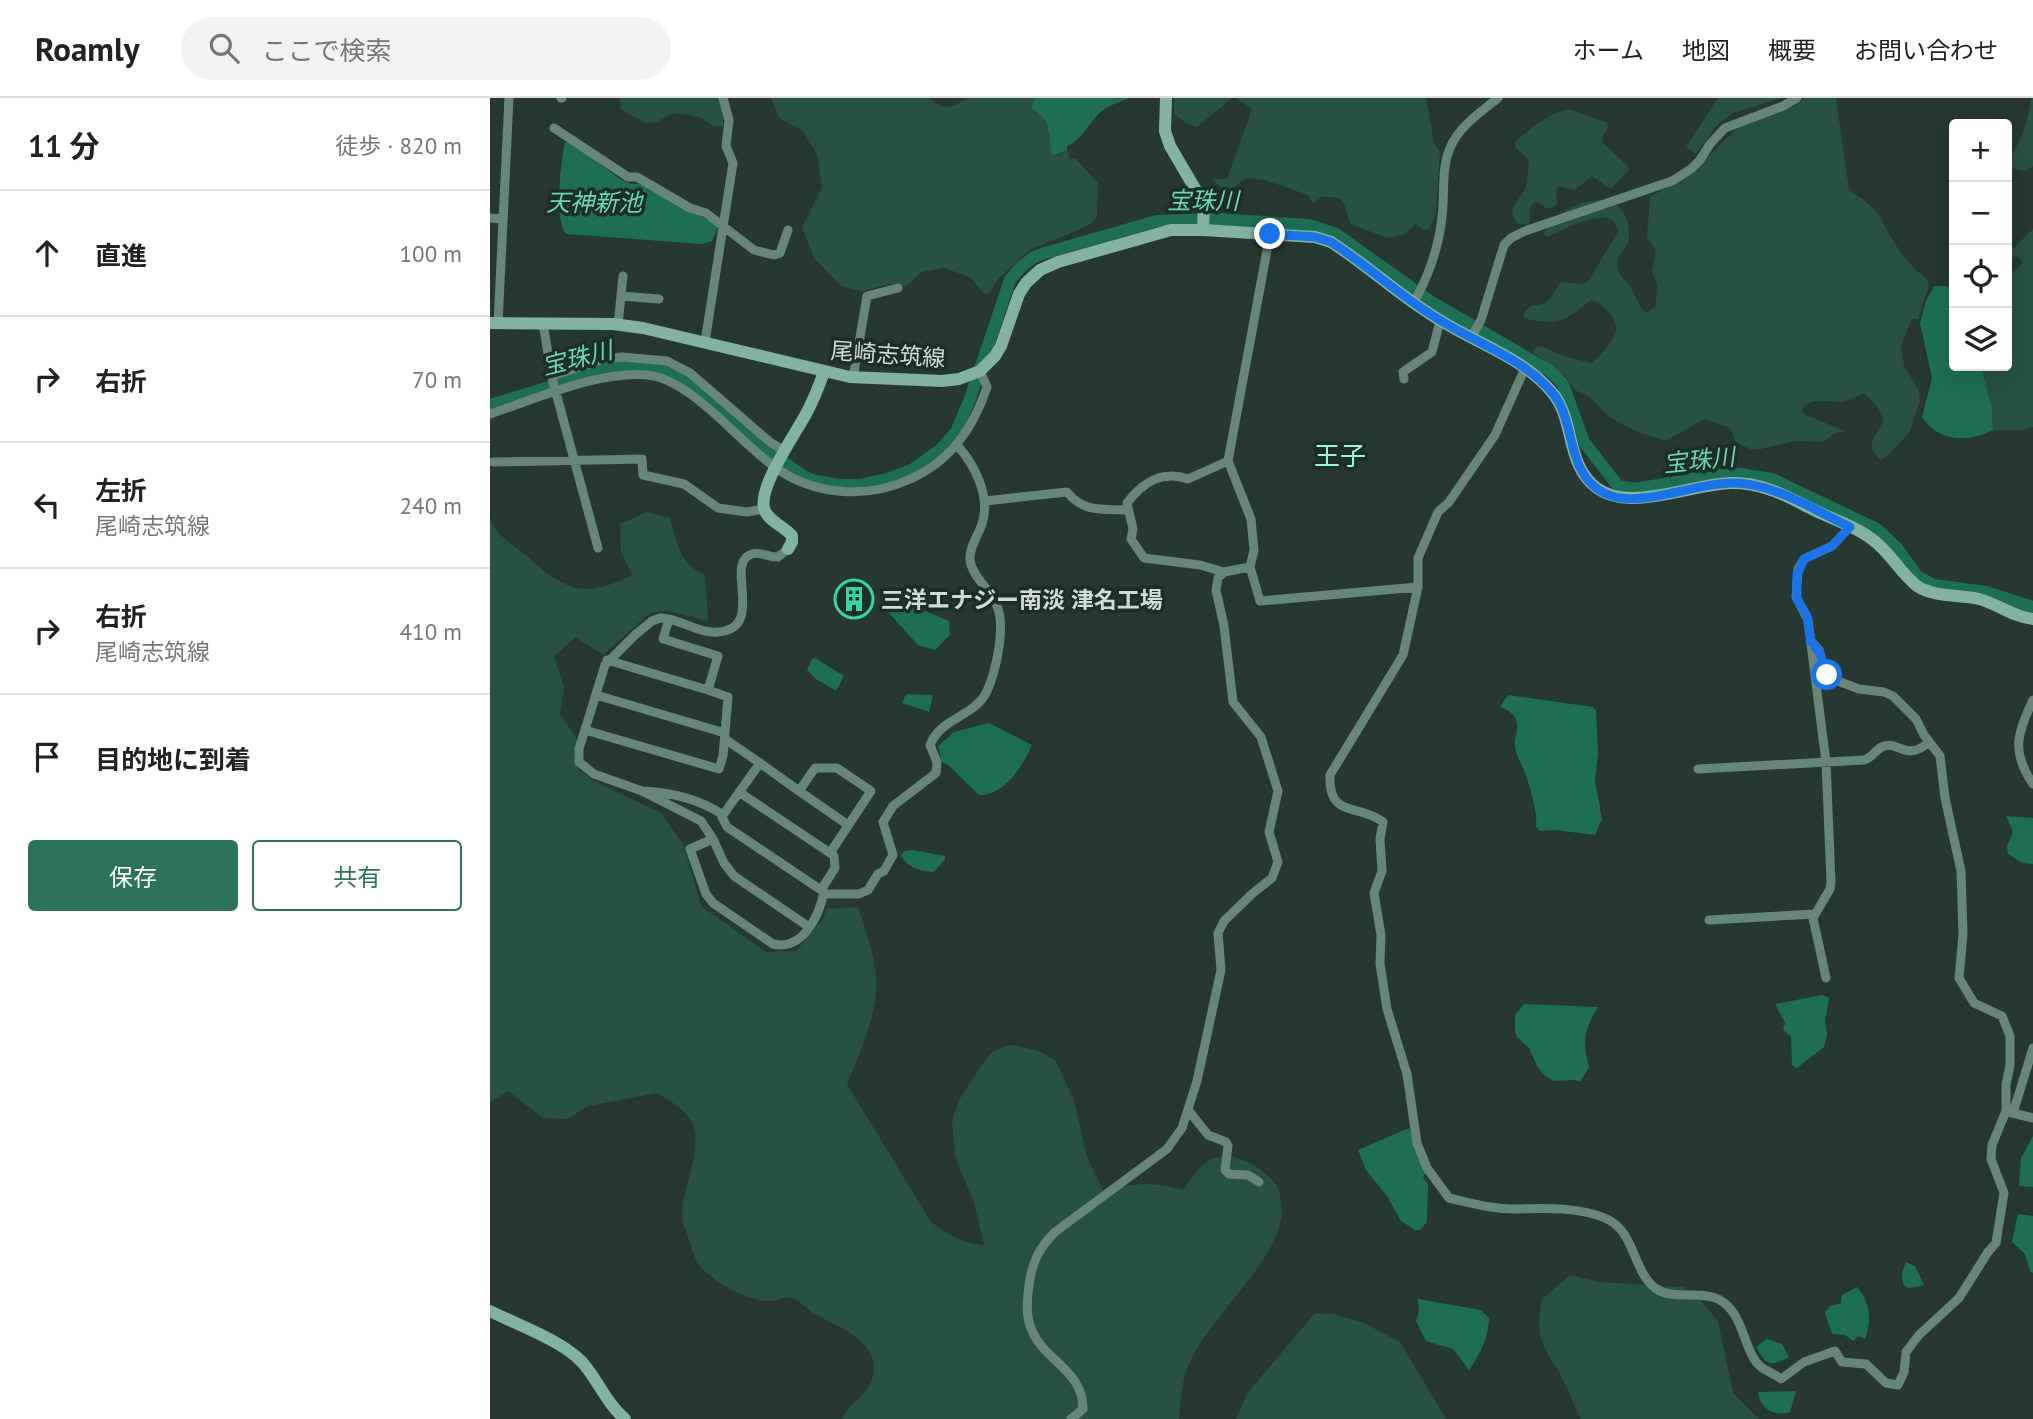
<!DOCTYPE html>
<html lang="ja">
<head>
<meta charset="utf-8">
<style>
	body { margin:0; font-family:"PT Sans","Noto Sans JP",sans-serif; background:#f2f2f2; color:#222 }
	.controls { position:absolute; right:21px; top:21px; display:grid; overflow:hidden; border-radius:7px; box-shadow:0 7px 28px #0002 }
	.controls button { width:63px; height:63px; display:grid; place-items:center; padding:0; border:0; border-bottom:2px solid #e0e0e0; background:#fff; color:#222; font:35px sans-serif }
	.stop { position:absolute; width:21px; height:21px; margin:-16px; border:5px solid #1a73e8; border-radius:50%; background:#fff }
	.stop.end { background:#1a73e8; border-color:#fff; box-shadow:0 2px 7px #0008 }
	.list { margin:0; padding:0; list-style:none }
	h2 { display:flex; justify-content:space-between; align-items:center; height:91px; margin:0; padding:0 28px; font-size:30px }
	h2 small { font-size:23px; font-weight:400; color:#767676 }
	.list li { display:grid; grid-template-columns:46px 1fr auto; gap:21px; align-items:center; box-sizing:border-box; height:126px; padding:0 28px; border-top:2px solid #e0e0e0 }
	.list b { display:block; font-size:26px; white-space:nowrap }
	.list p { margin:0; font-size:23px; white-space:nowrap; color:#767676 }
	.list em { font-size:23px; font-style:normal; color:#767676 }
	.actions { display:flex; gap:14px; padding:21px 28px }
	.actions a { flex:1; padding:16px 0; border:2px solid #2c725d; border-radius:7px; text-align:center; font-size:24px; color:#2c725d }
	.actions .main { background:#2c725d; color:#fff }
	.icon { flex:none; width:38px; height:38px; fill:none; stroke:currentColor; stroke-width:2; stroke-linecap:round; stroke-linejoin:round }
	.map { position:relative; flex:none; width:1543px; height:1321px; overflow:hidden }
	header { display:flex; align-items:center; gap:42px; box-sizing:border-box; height:98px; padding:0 35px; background:#fff; border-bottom:2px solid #e0e0e0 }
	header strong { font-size:33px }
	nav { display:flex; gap:38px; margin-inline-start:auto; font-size:24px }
	.search { width:490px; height:63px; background:#f2f2f2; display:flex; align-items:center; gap:18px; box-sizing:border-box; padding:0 24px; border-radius:38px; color:#767676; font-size:26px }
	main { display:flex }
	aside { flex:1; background:#fff }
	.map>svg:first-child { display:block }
</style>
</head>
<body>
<header>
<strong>Roamly</strong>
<div class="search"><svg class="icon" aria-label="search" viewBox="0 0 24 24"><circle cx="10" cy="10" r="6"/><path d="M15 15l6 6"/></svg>ここで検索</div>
<nav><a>ホーム</a><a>地図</a><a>概要</a><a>お問い合わせ</a></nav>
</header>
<main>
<aside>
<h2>11 分<small>徒歩 · 820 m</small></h2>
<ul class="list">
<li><svg class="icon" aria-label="ahead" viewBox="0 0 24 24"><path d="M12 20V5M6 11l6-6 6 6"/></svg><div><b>直進</b></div><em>100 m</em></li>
<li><svg class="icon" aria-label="right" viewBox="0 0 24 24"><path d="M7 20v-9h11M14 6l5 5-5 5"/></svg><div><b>右折</b></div><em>70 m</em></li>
<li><svg class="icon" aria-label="left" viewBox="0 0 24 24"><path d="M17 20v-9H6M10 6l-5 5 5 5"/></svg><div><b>左折</b><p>尾崎志筑線</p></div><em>240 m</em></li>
<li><svg class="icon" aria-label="right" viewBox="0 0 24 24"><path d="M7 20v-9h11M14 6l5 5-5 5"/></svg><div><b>右折</b><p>尾崎志筑線</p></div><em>410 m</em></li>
<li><svg class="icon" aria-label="arrive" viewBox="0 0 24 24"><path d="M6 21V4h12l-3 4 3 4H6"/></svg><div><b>目的地に到着</b></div></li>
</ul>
<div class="actions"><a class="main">保存</a><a>共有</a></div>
</aside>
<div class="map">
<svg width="1543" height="1321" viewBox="0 0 1543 1321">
	<rect width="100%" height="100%" fill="#263831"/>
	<!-- green -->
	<path fill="#285142" d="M130,0h100l4,9 -1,20 -10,-1 -14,-9 -17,-3h-11l-14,8 -11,1 -25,-13z
		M281,0h157l14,9 11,-1 16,-8h66l-4,10c21,13 15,28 26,47l10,-5 3,9 5,-1 23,25 -1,34 -8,8 -15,7 -43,17 -33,30 -9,14 -5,1 -14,-17 -26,-9 -22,4 -16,14 -16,-2 -27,7 -22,-5 -27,-28 -12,-31 20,-39 -5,-34 -14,-23 -24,-13z
		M684,0h58l-35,29 -11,-4 -12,-9z
		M746,0h190l8,45 6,9 -4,62 -7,15 -5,1 -8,-6 -13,11 -16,3 -36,-14c-9,-18 -1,-29 -30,-27l-8,7 -5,-9 -43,-15 -19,-2 -13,10 -10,1 -12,-10h16l25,-70z
		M1228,0h64l-49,15 -15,11 -22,30 -10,-7z
		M1315,0h31l13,92c11,7 22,15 30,25 3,4 5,10 8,15 9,18 25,39 41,50l1,6 -11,33h-6l-11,26 3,21 15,24 1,11 -11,32 -23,24 -5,3c-24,-21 6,-27 1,-45 -2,-7 -13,-16 -18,-22l-20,9 -29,-1 -11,4 -2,6 4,4 39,16 -10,2 -12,9 -28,-1 -34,8h-11l-14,-7 -6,-14 -26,-9 -38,22c-19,-6 -39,-12 -56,-24 -13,-10 -17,-22 -34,-26l-9,-13 -35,-26 4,-5 6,-1 21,10 28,7c7,-4 25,-25 25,-33 1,-12 -14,-27 -25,-30 -26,21 -33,27 -67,18v-5l8,-8c19,0 19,-8 28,-23l24,2 5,-4 30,-50c-1,-1 -6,-10 -7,-10 -12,-9 -53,11 -65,17l-4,-4c7,-7 15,-18 24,-23 28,-17 63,-14 62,26 0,12 -13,18 -12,30 2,11 10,15 15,23 5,9 6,16 14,24l9,-6 3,-20 -6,-15 4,-22 -9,-13 3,-40 42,-24 45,-45 58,-22z
		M1541,0h2v68l-7,5 -16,-3 -3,-4c12,-20 22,-43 24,-66z
		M1079,11l38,14 1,5 -6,9v5l25,23 2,5 -19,19 -18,-13 -17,14 -16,-4 -3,3 1,16 -10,4 -9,-7 -5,1 -3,5 -1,17 -12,-2 -5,-10 1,-6 13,-19 3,-24 -1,-5 -12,-11 -1,-6c16,-14 32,-28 54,-33z
		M1543,131v198l-12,3h-28l-1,-22 -11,-42h26v-88l16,-15 -3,-5 -10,-2 2,-6z
		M157,414l23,6c7,26 9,45 35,57l3,46 -41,-10 -17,2 -47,42 -27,-18 -22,19 10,31 -4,27 18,27 -4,14 4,14 18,13 65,31 23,33 17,60 65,46 30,-1 27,-32 3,-10 32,-2c8,23 16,47 18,70 3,33 -16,77 -29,107l84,138c17,13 31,21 53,23l-10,-43 -19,-45 -3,-36 7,-21 22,-34 10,-13 13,-7 10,-1 25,6 16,9 19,40 13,57 17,35c32,-10 47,-10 79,-2 8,-11 16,-25 29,-31 21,-10 53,9 65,27 3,6 5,20 5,26 -4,50 -71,103 -92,150 -8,17 -10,38 -11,57h-337c7,-16 27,-24 31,-43 8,-36 -37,-49 -61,-64 -6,-4 -11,-10 -17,-13 -9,-4 -17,2 -26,2 -22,0 -56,-19 -70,-36 -5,-7 -7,-17 -10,-25 -2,-8 -7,-17 -7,-26 1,-26 20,-64 11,-89 -6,-15 -23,-24 -36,-32l-69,13 -21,13 -24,-1 -35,-27 -18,11v-583c6,15 21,25 34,35 41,35 56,47 108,21l-11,-23 -1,-28z
		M1080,1177l29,7 84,5 13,8 22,26 15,72 26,26h-178c-7,-13 -12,-28 -19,-41 -19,-34 -28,-39 -20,-79z
		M825,1215l17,1 30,8 38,20 46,77h-210l11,-25 8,-10z"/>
	<!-- water -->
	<path fill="#1d6e55" d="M545,0h94c-9,4 -19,7 -26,12 -14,11 -20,30 -36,36v4l-15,6c-4,-22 0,-35 -21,-48z
		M75,44h5l50,37 11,5h9l79,42 -7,15 -10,3 -136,-10c-12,-13 -5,-75 -1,-92z
		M1444,188h11l9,3v77h27l11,42 1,22c-24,13 -55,12 -71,-13l10,-39 -12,-55 6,-22z
		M404,506l34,8 21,9 1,14 -15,15 -17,-5 -29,-32z
		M325,560l29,18 -8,15 -20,-12 -9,-9 5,-11z
		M418,596l25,1 -4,17 -27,-9 3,-7z
		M1018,597l85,12 3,3 2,43 -3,27 7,39 -7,16 -39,-5 -16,1 -4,-4c2,-14 -6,-40 -11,-54 -3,-9 -9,-17 -10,-26 -2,-10 5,-17 1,-27 -3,-8 -9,-10 -16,-13z
		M499,625l43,22c-9,20 -27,51 -53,50l-32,-31 -5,-2 -4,-16 16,-14z
		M1516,718l27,2v46l-11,-1 -14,-9 -1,-8 6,-14z
		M423,752l32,6v3l-11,13c-14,-1 -26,-4 -33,-16l3,-5z
		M1332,897l7,3 -4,23 2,14 -3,12 -27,21 -5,-3 -1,-29 -8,-6 2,-7 -10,-19z
		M1034,906l74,3c-14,23 -16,34 -9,60l-9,15 -5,-2 -21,1 -9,-5 -7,-8 -9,-20 -12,-11 -2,-5v-17z
		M919,1030l17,45 -3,4 5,7 -1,38 -7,8h-5l-14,-9 -14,-25 -21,-26 -8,-20z
		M1543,1038v51l-14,-1 2,-28z
		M1528,1116l15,2v57l-3,-2 -5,-17 -13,-12z
		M1416,1164l9,4 9,19 -15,3 -6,-4 -1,-11z
		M1367,1189c13,14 15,34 8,52l-7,-3 -5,5 -8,-6 -13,-1 -7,-21 5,-7 11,-3 1,-8z
		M928,1201l63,11 8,8c0,18 -9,37 -20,52l-16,-21 -27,-8 -10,-20 3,-10z
		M1277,1241l15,5 7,13c-19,10 -22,9 -33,-10z
		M1306,1293l-6,21c-16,5 -30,-3 -32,-20z"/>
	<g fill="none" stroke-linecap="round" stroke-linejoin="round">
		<!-- river -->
		<path stroke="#1d6e55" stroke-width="12" d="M0,307l128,-39 40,3 24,10 42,32 41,37 38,28 12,5 25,4h19l28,-6 25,-9 28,-20 16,-18 14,-33 40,-119 11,-13 13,-10 11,-4 112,-32 61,-2 91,6 27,9 94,67 120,70 13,13 21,58 34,44 17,3 82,-14 23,-1 32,5 105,50 20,19 20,28 17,9 52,7 47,15"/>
		<!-- street -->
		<path stroke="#678579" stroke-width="9" d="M71,0h1
			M64,30l74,49h9l53,31 16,5 48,37 20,5 6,-2 8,-23
			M0,120l13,1
			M780,136l-42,227 23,58 3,31 -4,17 10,34 158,-14
			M131,198l38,3
			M923,205c15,-24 26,-57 29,-86 3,-23 -1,-48 8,-69 9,-22 31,-36 48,-50
			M53,225l9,55 46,170
			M8,226l11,-226
			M128,227l5,-49
			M981,240l10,-18 23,-75 7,-7 14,-7 147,-50 19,-12 9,-9 10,-16 15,-16 58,-22 14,-8
			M215,244l28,-179 -7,-17 3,-26 -6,-22
			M1035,270l-30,67 -46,67 -11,10 -20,46v29l-15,68 -73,120c-2,44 29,28 53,47l-3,17 2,32 -8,22 7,42 -1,29 7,45 20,65 10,69 10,25 22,30c22,5 46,12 69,11 28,-1 63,-2 89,10 28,13 26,52 48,69 18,13 44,2 63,11 23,12 24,39 35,58 6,13 18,14 28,22l23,-17 31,-11 7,11 24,2 20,19 12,2 6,-13 2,-20 13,-17 40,-37 29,-46 8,-9 8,-50 -13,-34 1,-14 14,-34v-26l4,-20v-29l-8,-20 -28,-13 -15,-25 4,-44 -2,-63 -16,-73 -5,-42 -16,-21 -8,-16 -23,-23 -9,-4 -25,-3 -29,-11 -7,-9 -4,-19 -8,-9
			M62,278l52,-17 18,-2 45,4 23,12 80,69 15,9
			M363,280l14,-82 31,-8
			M914,281l-1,-7 29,-20 8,-31
			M0,316c46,-15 117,-47 164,-38 24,6 45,24 62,39 20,18 39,38 60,53 38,27 90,31 132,12 42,-18 65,-51 79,-93l-7,-16
			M738,363l-40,18c-26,-9 -45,3 -61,24l6,26 -2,10 13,19 56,7 24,7 26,-5
			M3,364l149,-3 1,16 41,9 34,24 29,4 17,-3
			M495,403l82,-9c17,21 36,17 60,18
			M298,451l-10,8c-9,1 -17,-6 -26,-3 -29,8 15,74 -34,78 -20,2 -38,-14 -58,-14l-8,3 -17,14 -30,30 -26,84v13l15,12 48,17 59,30 12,18 -23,10 16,45 7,9 60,41c30,7 46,-28 51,-52
			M117,562l101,30
			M106,597l129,38
			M1543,602c-16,33 -22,52 0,84
			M95,632l134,39 4,-13 5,-59 -20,-7 10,-34 -55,-17 6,-20
			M235,641l35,24
			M1208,671l166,-9c9,-3 11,-10 18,-13 16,-8 24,16 47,-5
			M152,693c27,1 58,8 81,24l-1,2 5,10 100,67h32l9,-4 10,-16 6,-3 9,-16 -10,-33 10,-16 43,-33 1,-11 -7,-17c11,-28 45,-28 57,-54 9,-20 19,-64 10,-85 -6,-16 -25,-29 -27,-46 -1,-13 8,-24 12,-36 9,-27 -7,-59 -25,-79
			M309,693l49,34
			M249,694l91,61
			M233,717l37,-52 39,28 16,-23h22l34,23 -41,62 4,3 1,12 -14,22
			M223,741l11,24 10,13 75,51
			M1219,822l106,-6
			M1336,880l-13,-60 17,-29 1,-7 -5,-120 -18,-142 -12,-23 2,-28 6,-10 28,-13 18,-19
			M699,1013l19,24 18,7 2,4 -3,24 4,4 19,1 11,7
			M1518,1014l25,6
			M1523,1015l20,-65
			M581,1321l12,-10c0,-38 -36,-47 -50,-76 -8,-16 -6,-32 -4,-48 3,-23 10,-37 26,-53l112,-83 15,-21 15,-47 24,-111 -3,-37 6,-12 29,-28 19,-15 6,-16 -9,-30 9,-41 -17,-54 -28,-35 -9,-76 -8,-36 2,-12 6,-6"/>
		<!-- secondary -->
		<path stroke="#83b3a0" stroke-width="12" d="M676,0l-1,33 5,15 34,58 -1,26
			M0,225l123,1 30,4 207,49 92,4 17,-2 21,-8 15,-15 6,-10 18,-52 7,-11 14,-13 18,-8 113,-32h32l112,7 16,5c39,25 72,57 112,80 36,22 79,36 107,68 26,27 14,74 47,98 33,25 97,-5 135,-5 12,0 25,2 36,6 17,5 33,15 48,22 19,9 41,16 57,29 17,12 27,33 44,46 18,12 42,8 62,13 19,5 34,18 54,20
			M298,451l4,-7v-6c-7,-9 -22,-14 -27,-25 -10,-21 32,-79 42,-99 7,-13 12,-26 17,-40
			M0,1213c28,14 71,29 92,51 16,18 24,41 43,57"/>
	</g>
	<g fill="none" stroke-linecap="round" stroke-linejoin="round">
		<!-- route -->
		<path stroke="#1a73e8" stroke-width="9" d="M780,136l45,3 16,5c39,25 72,57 112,80 36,22 78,36 107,68 28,29 13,84 56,104 34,15 89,-11 125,-11 41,-1 83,27 119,44l-18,19 -28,13 -7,16v24l10,17 4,25 9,12 7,22"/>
	</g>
	<!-- icons -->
	<defs>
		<symbol id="building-ring" viewBox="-11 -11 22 22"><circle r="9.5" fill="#1c2e27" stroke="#39d4a5" stroke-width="1.5"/><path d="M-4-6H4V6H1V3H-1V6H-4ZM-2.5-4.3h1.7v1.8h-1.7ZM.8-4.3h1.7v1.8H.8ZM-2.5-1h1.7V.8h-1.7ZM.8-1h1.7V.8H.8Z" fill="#39d4a5"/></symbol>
	</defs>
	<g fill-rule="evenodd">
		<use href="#building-ring" x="342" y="479" width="44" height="44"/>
	</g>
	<g text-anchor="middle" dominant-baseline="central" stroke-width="7" stroke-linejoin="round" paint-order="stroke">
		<!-- street labels -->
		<g font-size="23" fill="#d0dbd6" stroke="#1c2e27">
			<text transform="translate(398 256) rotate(4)">尾崎志筑線</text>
		</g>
		<!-- poi labels -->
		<g font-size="23" font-weight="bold" fill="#d0dbd6" stroke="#1c2e27" text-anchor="start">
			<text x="391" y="501">三洋エナジー南淡 津名工場</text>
		</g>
		<!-- water labels -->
		<g font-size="24" font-style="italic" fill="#6ad7b0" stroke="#1c2e27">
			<text x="713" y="102">宝珠川</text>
			<text x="104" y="104">天神新池</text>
			<text transform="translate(87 260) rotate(-14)">宝珠川</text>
			<text transform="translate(1209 362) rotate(-6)">宝珠川</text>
		</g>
		<!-- quarter labels -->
		<g font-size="26" fill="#9df7d4" stroke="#1c2e27">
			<text x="850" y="357">王子</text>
		</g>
	</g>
</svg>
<div class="controls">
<button>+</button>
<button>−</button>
<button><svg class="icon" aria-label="locate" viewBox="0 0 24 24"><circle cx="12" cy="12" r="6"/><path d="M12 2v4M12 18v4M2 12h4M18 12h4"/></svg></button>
<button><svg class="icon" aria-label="layers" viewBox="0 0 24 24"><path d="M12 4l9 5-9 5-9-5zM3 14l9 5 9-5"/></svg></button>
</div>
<div class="stop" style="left:1337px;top:577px"></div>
<div class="stop end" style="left:780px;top:136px"></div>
</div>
</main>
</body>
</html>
